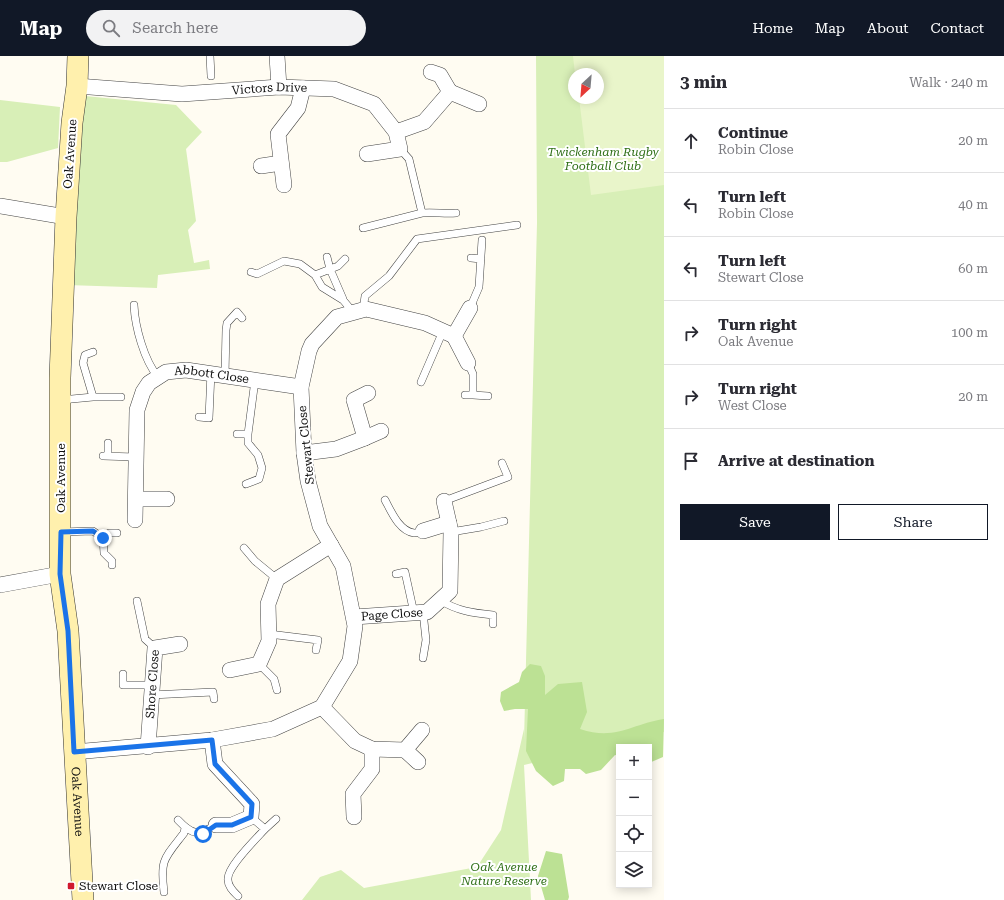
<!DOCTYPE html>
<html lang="en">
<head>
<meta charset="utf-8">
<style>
	body { margin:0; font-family:"Roboto Serif",serif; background:#f2f2f3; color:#2b2b33 }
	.controls { position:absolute; right:12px; bottom:12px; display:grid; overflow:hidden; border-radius:0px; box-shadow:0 2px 10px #0003 }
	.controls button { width:36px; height:36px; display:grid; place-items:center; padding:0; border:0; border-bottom:1px solid #e1e1e2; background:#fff; color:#2b2b33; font:20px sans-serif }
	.compass { position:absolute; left:568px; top:12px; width:36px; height:36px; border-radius:50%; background:#fff; box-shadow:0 2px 10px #0003; rotate:206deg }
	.stop { position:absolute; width:12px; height:12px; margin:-9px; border:3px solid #1a73e8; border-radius:50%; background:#fff }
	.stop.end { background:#1a73e8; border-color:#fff; box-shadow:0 1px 4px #0008 }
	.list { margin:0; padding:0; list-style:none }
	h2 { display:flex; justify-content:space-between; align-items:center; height:52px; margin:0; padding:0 16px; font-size:17px }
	h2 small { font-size:13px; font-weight:400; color:#7c7c81 }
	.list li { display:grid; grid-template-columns:26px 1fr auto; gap:12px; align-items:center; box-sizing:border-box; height:64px; padding:0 16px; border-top:1px solid #e1e1e2 }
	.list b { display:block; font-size:15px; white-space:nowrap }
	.list p { margin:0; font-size:13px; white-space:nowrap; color:#7c7c81 }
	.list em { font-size:13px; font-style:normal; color:#7c7c81 }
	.actions { display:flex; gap:8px; padding:12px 16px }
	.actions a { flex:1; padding:9px 0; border:1px solid #111827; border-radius:0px; text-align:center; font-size:14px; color:#111827 }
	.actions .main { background:#111827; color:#fff }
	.icon { flex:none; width:22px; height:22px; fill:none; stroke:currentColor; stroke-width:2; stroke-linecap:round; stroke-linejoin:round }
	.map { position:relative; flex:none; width:664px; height:844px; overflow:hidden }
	header { display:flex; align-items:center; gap:24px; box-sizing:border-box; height:56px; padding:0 20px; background:#111827; color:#fff }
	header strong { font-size:19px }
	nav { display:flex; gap:22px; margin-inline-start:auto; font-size:14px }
	.search { width:280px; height:36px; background:#f2f2f3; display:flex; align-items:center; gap:10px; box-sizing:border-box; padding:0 14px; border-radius:22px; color:#7c7c81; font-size:15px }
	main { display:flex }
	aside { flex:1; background:#fff }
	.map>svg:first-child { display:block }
</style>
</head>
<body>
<header>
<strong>Map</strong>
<div class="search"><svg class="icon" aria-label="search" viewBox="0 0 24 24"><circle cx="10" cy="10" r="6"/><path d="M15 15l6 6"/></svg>Search here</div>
<nav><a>Home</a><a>Map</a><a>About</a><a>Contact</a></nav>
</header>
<main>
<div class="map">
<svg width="664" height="844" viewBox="0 0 664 844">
	<rect width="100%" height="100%" fill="#fffcf2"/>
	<!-- green -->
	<path fill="#d8efb7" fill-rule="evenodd" d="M536,0h128v676l-140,33 7,135h-229l18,-23 21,-7 23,18 113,-21 24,-37 23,-101v12l13,-518zM574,18h24v24h-24z
		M85,40l91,9 26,27 -16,17 10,72 -8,9 6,33 15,-3 1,9 -52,6 -1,13 -90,-3z
		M0,44l60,7 -2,41 -51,14h-7z"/>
	<!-- forest -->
	<path fill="#bce194" d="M530,608l11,2 4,10v19l13,-11 24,-2 5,30 -7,17c36,12 51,-5 84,-10l-1,38 -14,6v-16h-30v9l-4,-1 -14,15 -15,4 -6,-5h-15l-1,12 -11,5 -17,-15 -10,-20 2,-42h-13l-11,2 -4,-10 1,-9 18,-10 3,-10z
		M546,795l16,3 7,43 -1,3h-23l-7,-24z"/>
	<!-- pitch -->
	<path fill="#e9f5ca" d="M573,0h91v129l-73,10 -12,-97h19v-24h-23z"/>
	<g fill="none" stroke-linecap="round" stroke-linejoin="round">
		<defs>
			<path id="lane" d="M210,0l1,20
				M422,157c12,-1 23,1 34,0
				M363,172l59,-15 -13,-54 -9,-10
				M327,201l3,12 13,30
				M471,202l10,1
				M251,216l6,2 27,-13 16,3 15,11 7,12 21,13 10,12
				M315,219l23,-9 7,-7
				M134,249c1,22 10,55 24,72
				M470,252l9,-21 3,-47
				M363,254l2,-14 24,-20 28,-37 100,-14
				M93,296l-8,3 -2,8 10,34h28
				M468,307l5,11v21l15,1
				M225,319l1,-45 1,-7 10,-11 5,6
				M421,326l22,-51
				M465,339h8
				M61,344l32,-3
				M199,361l10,1 2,-46
				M237,378h11
				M103,400l32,1
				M108,400v-13
				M246,428l13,-5 3,-11 -4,-13 -10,-12v-9l7,-54
				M385,444c6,11 14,31 29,33 2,0 6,-1 9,-2
				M444,445l64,-24 -6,-14
				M61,476l32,-1 10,7 1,15 8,8v4
				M451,476l30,-5 23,-6
				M103,482l6,-5h8
				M244,492l11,13 22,18
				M396,518l9,-2 9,41
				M440,544c17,11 33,13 53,15v9
				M137,545l8,38 10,9
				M423,556l3,28 -3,18
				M269,578l49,6 -2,10
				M259,608l15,15 3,11
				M123,618v11h28
				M151,639l62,-3 1,7
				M178,764c14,15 20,16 38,5
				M265,773l11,-10
				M164,836c-4,-33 0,-33 20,-59l1,-5
				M238,840c-4,-4 -10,-9 -10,-16 -2,-12 28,-41 37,-51l-14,-12"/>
			<g id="street">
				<path d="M277,0l2,31"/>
				<path d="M431,16l9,3 10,17"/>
				<path id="s1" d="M77,30l105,8 97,-7 55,2 40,15 22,28 4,17 -33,5"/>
				<path d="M396,76l28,-10 26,-30 29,12"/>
				<path d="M261,110l20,-3"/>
				<path d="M284,129l-6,-51 20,-26 5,-20"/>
				<path d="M0,150l66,11"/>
				<path d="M454,280l14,27"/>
				<path d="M365,382l16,-7"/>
				<path d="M304,397l32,-4 29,-11 -11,-38 14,-7"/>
				<path d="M136,443h31"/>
				<path id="s2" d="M135,464l2,-110 6,-18 6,-9 17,-11 20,-2 115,17"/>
				<path d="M423,475l26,-8"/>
				<path d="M0,529l60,-11"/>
				<path id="s3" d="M354,561l73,-5 23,-21 1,-59 -7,-31"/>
				<path d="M230,614l29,-6 10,-23 -1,-37 9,-25 54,-34"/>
				<path d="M322,651l33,34 17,8 33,1 17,-20"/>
				<path d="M212,684l3,24 37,40 -1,13 -19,8h-16"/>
				<path id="s4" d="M148,691l7,-99 25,-4"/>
				<path d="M405,694l13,12"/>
				<path d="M74,696l138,-12 61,-11 49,-22 28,-46 5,-35 -12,-60 -23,-40 -12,-45 -4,-28 -3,-66 8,-36 3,-7 25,-27 29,-8 59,14 29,13 16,-28"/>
				<path d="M354,761l-1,-23 19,-25v-20"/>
			</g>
			<g id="secondary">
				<path id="s5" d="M78,0l-1,30 -5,37 -6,94 -6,161v196l8,57 15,269"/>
			</g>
		</defs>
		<!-- lane casing -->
		<use href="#lane" stroke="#434343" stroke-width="8"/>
		<!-- street casing -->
		<use href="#street" stroke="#434343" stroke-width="16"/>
		<!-- secondary casing -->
		<use href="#secondary" stroke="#323232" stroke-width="22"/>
		<!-- lane -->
		<use href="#lane" stroke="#fff" stroke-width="7"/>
		<!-- street -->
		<use href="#street" stroke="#fff" stroke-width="15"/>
		<!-- secondary -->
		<use href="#secondary" stroke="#fff0ad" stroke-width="21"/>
	</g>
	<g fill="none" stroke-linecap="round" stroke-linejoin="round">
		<!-- route -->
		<path stroke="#1a73e8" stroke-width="5" d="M103,482l-10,-7 -32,1 -1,42 8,57 6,121 138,-12 3,24 37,40 -1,13 -19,8h-16l-13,9"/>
	</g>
	<!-- markers -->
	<rect fill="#d0182d" stroke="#fff" stroke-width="1.5" x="67" y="826" width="8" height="8" rx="2"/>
	<g text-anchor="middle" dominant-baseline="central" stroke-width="4" stroke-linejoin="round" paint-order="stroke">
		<!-- street labels -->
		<g font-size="12" fill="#101010" stroke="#fff">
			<text stroke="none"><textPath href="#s1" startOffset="193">Victors Drive</textPath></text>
			<text transform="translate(70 98) rotate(-86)">Oak Avenue</text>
			<text stroke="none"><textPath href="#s2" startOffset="206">Abbott Close</textPath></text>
			<text transform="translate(306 389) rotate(-96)">Stewart Close</text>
			<text transform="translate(61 422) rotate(-90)">Oak Avenue</text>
			<text stroke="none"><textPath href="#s3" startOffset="38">Page Close</textPath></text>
			<text stroke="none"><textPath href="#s4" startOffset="63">Shore Close</textPath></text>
			<text stroke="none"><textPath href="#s5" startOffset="747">Oak Avenue</textPath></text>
		</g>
		<!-- park labels -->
		<g font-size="12" font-style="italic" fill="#307018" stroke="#fff">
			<text x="603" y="96">Twickenham Rugby<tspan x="603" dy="14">Football Club</tspan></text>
			<text x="504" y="811">Oak Avenue<tspan x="504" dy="14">Nature Reserve</tspan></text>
		</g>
		<!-- poi labels -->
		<g font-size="12" fill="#101010" stroke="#fff" text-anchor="start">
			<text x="79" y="830">Stewart Close</text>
		</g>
	</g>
</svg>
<div class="controls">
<button>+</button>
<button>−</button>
<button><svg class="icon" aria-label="locate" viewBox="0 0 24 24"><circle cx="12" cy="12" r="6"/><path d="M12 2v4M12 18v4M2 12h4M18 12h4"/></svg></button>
<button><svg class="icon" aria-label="layers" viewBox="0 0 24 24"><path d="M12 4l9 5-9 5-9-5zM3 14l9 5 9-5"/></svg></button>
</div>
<svg class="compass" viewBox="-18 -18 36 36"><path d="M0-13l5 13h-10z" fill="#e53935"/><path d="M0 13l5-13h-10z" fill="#7c7c81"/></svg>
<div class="stop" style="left:203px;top:778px"></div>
<div class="stop end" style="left:103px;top:482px"></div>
</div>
<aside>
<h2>3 min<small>Walk · 240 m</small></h2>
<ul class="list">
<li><svg class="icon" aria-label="ahead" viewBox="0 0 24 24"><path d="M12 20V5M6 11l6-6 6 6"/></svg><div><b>Continue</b><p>Robin Close</p></div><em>20 m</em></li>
<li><svg class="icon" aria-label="left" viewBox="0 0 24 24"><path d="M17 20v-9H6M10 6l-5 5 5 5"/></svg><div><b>Turn left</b><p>Robin Close</p></div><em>40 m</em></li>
<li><svg class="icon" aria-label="left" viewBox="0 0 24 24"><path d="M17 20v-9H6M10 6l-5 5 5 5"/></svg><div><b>Turn left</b><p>Stewart Close</p></div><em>60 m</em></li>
<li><svg class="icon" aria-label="right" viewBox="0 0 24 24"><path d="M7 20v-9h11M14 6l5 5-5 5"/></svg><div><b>Turn right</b><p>Oak Avenue</p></div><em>100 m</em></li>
<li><svg class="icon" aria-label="right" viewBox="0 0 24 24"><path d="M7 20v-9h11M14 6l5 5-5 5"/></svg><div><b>Turn right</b><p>West Close</p></div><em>20 m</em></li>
<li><svg class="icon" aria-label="arrive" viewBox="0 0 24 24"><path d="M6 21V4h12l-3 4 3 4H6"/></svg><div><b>Arrive at destination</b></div></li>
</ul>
<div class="actions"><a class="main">Save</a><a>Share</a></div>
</aside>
</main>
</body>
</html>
